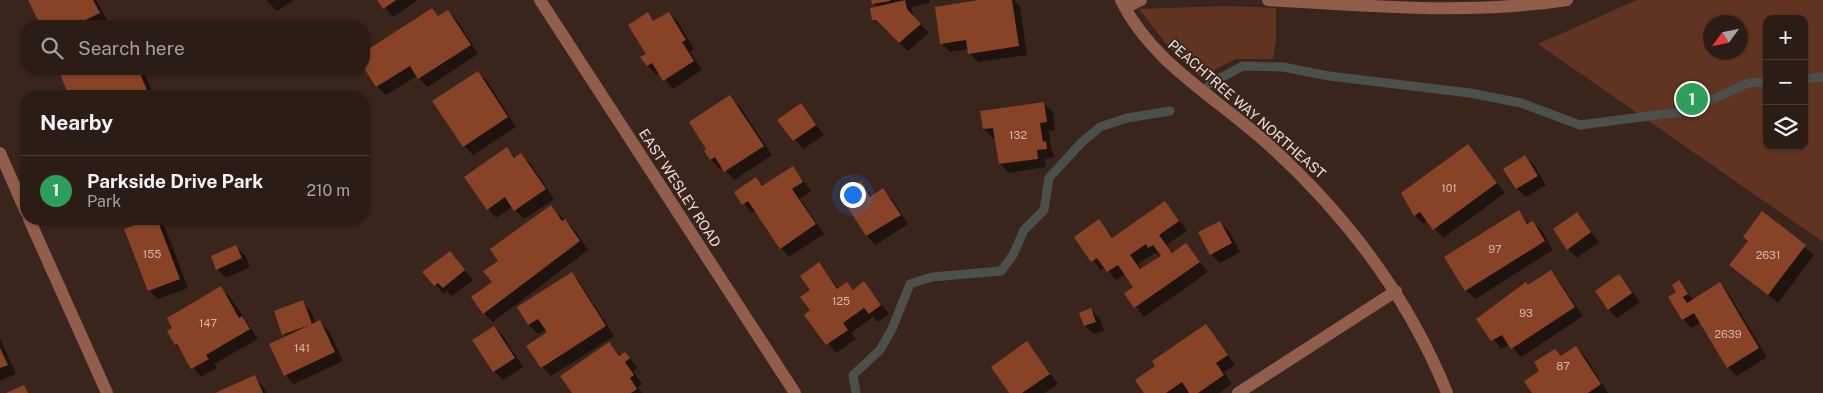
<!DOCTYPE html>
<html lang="en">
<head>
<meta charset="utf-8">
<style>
	body { margin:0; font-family:"Public Sans",sans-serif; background:#382923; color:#f1f3f6 }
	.controls { position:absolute; right:15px; top:15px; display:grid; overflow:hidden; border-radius:10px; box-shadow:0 1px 4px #0004 }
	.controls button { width:45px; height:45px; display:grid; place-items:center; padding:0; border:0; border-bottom:1px solid #483a35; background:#2c1c16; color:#f1f3f6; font:25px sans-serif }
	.compass { position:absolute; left:1703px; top:15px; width:45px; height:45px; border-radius:50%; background:#2c1c16; box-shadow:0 1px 4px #0004; rotate:237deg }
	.you { position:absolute; left:852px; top:194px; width:18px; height:18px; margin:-12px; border:4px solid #fff; border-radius:50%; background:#1a73e8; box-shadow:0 0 0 8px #1a73e833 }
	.badge { display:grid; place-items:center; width:32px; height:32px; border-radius:50%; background:#d93025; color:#fff; font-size:16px; font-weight:700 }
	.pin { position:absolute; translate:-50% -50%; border:2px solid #fff; box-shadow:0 1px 5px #0006 }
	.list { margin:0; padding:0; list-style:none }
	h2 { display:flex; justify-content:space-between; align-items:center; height:65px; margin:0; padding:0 20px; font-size:21px }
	h2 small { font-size:16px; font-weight:400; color:#a6a1a1 }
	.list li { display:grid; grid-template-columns:32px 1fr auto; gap:15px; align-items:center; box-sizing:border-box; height:70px; padding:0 20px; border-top:1px solid #483a35 }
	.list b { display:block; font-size:19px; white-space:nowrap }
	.list p { margin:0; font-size:16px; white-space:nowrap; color:#a6a1a1 }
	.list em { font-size:16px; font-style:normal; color:#a6a1a1 }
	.icon { flex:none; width:28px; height:28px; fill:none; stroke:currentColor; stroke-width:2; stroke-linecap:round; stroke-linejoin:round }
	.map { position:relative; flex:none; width:1823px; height:393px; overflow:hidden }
	.search { position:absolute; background:#2c1c16; box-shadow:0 1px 4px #0004; left:20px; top:20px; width:350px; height:55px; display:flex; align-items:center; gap:12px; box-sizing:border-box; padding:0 18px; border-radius:20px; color:#a6a1a1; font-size:19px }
	.panel { position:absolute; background:#2c1c16; box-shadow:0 1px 4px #0004; left:20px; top:90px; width:350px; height:135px; border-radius:20px }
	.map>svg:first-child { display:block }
</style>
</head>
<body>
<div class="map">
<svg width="1823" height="393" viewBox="0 0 1823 393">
	<rect width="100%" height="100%" fill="#3a251d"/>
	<!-- green -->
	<path fill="#613422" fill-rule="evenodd" d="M1637,0h186v242l-285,-198zM1767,19h37v127h-37zM1710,22h30v30h-30z
		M1225,6l51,2v33l-3,18h-37l-36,18 -32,-31 -29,-37z"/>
	<!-- shadow -->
	<path fill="#0007" fill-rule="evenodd" d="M29,0h67l12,22 -9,4h-57z
		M266,0h28l-17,11z
		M379,0h39l-25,17z
		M872,0h57l1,3 -19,4 4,12 14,14 -21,18 -35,-32 4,-11z
		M988,0h26l6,6 7,49 -49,7 -9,-9v-4l-19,3 -9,-9z
		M432,10l7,7 9,-5 9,8 21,34 -50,33 -11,-11 -31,19 -9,-9 -13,-21v-12z
		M669,13l9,9 16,27 -4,2 12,19 -29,19 -13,-16 -4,2 -8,-9 -6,-9 5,-3v-40l8,8z
		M59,69h84l11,27h-83z
		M312,69h13l-8,5z
		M478,72l9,9 29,46 -43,28 -9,-9z
		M730,97l9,8 33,50 -38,25 -12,-13 -2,2 -9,-9 -5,-9z
		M1044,103l9,9 2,18 -6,1 2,17 4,9 -10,2 1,8 -37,6 -9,-9 -4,-27 -3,1 -9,-9z
		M801,105l23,30 -21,14 -24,-29z
		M1468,145l37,48 -62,45 -15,-17 -4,3 -9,-8 -12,-22z
		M507,149l9,9 5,-3 9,8 24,36 -30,20 -12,-12 -16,11 -8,-9z
		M1525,157l9,8 12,20 -20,12 -9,-8z
		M792,167l19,24 -11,8 24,35 -35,23 -8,-9 -25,-38 -4,3 -17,-20 21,-14 8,7z
		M861,183l12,14 10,-7 9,9 16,25 -32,21 -9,-9 -26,-41z
		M1165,203l22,27 -20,15 6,8 13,-9 22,28 -64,45 -18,-23 9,-7 -9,-13 -10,6 -11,-13 -4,3 -25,-33 23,-16 15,18zM1155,253l7,4 -20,13 -4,-6z
		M551,207l23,22 14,21 -95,72 -9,-9 16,-52z
		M1518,212l11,12 4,-2 9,9 11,19 -78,49 -9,-9 -21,-32z
		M1762,213l52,42 -36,48 -47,-38 18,-24z
		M1577,214l22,28 -22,16 -9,-9z
		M156,219l9,8 23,61 -30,11 -9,-9 -23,-60z
		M1220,222l9,9 11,21 -20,11 -9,-9z
		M236,247l9,8 5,12 -24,11 -9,-9z
		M449,252l24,28 -21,16 -5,-5 -3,3 -20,-22z
		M818,264l21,25 8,-6 7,7 10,-7 25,31 -11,8 -5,-5 -22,16 5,6 -20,14 -30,-38 6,-4v-20z
		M1550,272l9,9 24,35 -62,41 -11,-13 -9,5 -23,-30z
		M572,274l8,9 34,53 -63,40 -9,-9 -14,-21 21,-13 -3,-4 -8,5 -9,-9 -10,-17z
		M1619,276l21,26 -23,16 -9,-9z
		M1679,282l14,18 26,-16 9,9 39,64 -30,19 -9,-9 -27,-45 -9,6 -9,-9 -5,-26z
		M221,288l9,9 28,42 -44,25 3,4 -16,9 -25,-32z
		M302,302l9,9 5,13 4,-2 9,9 14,30 -49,23 -9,-9 2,-38 -3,-3z
		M1091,310l9,9 4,12 -10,3 -9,-9z
		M1206,326l29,39 -11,7 8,12 -13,9h-73l11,-27z
		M494,327l9,9 20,31 -20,13 -9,-9z
		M0,339l16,35 -16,7z
		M1027,343l31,41 -14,9h-33z
		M609,344l12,12 4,-3 13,15 -5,3 9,13 -4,3 4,6h-68z
		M1576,348l9,8 23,37h-74l28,-36z
		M254,377l9,9 4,7h-49z"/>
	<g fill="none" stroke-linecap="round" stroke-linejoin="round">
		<!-- stream -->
		<path stroke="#4b504d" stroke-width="9" d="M1804,79l19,-2
			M1209,84l34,-18 40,1 46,9 141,17 51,10 59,22 107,-14 61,-28 19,-1
			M856,393l-3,-18 27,-25 12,-21 18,-45 22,-7 69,-6 12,-16 11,-25 20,-20 5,-32 32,-35 19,-16 27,-9 43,-7"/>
	</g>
	<!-- building -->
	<path fill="#884327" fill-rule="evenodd" d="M28,0h65l7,13 -27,13h-32z
		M377,0h19l-13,9z
		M871,0h19v1l-18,3z
		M905,0l2,9 14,15 -22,19 -23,-23h-4l-2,-12z
		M979,0h33l7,46 -51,8 -2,-14 -26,4 -5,-37z
		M432,8l6,8 10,-6 23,35 -53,34 -8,-13 -34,21 -12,-19v-16z
		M648,12l5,9 16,-9 17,28 -4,2 12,19 -31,20 -11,-18 -5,3 -7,-9 6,-3 -18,-29z
		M58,69h80l9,21 -14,6h-64z
		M478,71l30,46 -45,30 -31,-46z
		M730,95l34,51 -40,26 -9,-15 -5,3 -6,-9 2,-2 -17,-27z
		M1044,102l3,20 -7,1 3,19 3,-1 1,8 -10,1 1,9 -39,5 -6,-36 -10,1 -3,-18z
		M801,103l15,22 -23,16 -16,-21z
		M1468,144l29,39 -64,47 -13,-18 -6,4 -13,-23z
		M507,147l7,11 7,-5 25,36 -32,22 -9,-14 -18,13 -23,-33z
		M1525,155l13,21 -22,13 -13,-20z
		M793,166l10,16 -11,7 24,35 -36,25 -32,-48 -6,4 -8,-13 22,-15 6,9z
		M861,181l9,16 13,-9 18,27 -35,21 -26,-41z
		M1165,201l14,20 -20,14 13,18 14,-10 14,19 -66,46 -10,-15 9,-6 -15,-22 -11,7 -10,-14 -6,4 -17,-25 25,-18 13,19zM1146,244l2,4 5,-3 8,11 -21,13 -10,-14z
		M551,205l11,16 3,-2 15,22 -97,73 -12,-17 21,-15 -9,-11 15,-10 -8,-12z
		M1519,210l8,14 6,-3 12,20 -80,50 -21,-34z
		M1762,211l44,34 -38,50 -39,-30 19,-24 -5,-4z
		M1577,212l14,20 -24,18 -14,-21z
		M151,219h6l23,60 -32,12 -24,-62z
		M1220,221l12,22 -22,12 -12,-23z
		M236,245l6,13 -26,12 -5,-14z
		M450,251l15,19 -22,18 -5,-5 -4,3 -12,-14z
		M819,262l18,27 10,-7 6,8 11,-9 17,24 -12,9 -5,-6 -21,15 5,7 -22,15 -22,-30 6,-5 -10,-13 10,-7 -10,-14z
		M1551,270l24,37 -64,42 -9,-14 -11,6 -15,-22 50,-37 2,3z
		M572,272l34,54 -65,42 -15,-22 21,-14 -9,-13 -10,6 -11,-18z
		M1619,274l13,19 -24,17 -13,-19z
		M1679,280l9,14 -5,3 4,6 33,-21 39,66 -32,20 -33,-55 -12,7 -14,-23 8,-5 -4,-7z
		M221,286l18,32 3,-2 8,13 -44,26 3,4 -18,10 -14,-25 -2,1 -8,-14 5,-3 -5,-10z
		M303,300l9,24 -30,11 -8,-24z
		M1091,308l5,14 -12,4 -5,-13z
		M320,320l15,32 -51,24 -15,-32z
		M1206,324l22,31 -12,8 8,12 -26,18h-9l-7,-11 -16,11h-22l-9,-13 20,-14 -3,-5z
		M494,326l21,32 -22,14 -21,-32z
		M1027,341l23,33 -28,19h-13l-18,-26z
		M609,342l10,14 6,-4 5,6 -5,4 9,13 -4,3 7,11 -6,4h-59l-12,-17z
		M1576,346l25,38 -13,9h-56l-8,-12 15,-10 -5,-9 21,-13 6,7z
		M0,348l8,17 -8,3z
		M255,375l8,18h-48z
		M24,385l4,8h-22z"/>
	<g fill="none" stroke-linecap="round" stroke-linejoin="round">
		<!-- lane -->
		<path stroke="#905e4a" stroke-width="12" d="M1238,393l158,-102"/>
		<!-- street -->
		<path stroke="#905e4a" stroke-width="12" d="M540,0l255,393
			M1121,0c31,64 98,99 148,145 77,70 139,151 178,248
			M1268,0c100,6 200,15 299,0
			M1125,8l16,-8
			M0,153l26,59
			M29,219l78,174"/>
	</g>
	<g text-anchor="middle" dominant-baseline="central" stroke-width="4" stroke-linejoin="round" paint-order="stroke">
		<!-- number labels -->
		<g font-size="11" fill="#d4b7ac">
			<text x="1018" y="135">132</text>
			<text x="1449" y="188">101</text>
			<text x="1495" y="249">97</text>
			<text x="152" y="254">155</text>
			<text x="1768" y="255">2631</text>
			<text x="841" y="301">125</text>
			<text x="1526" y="313">93</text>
			<text x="208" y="323">147</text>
			<text x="1728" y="334">2639</text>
			<text x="302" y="348">141</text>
			<text x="1563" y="366">87</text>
		</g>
		<!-- street labels -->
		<g font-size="14" fill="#edded9" stroke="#3a251d">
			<text transform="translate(1247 109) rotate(41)">PEACHTREE WAY NORTHEAST</text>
			<text transform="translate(680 188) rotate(57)">EAST WESLEY ROAD</text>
		</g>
	</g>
</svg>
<div class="controls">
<button>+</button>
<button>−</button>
<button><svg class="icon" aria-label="layers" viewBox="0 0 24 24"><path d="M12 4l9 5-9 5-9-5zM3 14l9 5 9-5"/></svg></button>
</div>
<svg class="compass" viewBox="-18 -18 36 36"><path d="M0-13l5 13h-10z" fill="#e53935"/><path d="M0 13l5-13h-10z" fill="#a6a1a1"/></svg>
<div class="you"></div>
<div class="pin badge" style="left:1692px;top:99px;background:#2e9e5b">1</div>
<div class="search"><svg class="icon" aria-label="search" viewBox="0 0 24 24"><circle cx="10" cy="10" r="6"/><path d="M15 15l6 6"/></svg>Search here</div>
<section class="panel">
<h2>Nearby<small></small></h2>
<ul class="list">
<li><span class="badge" style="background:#2e9e5b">1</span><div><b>Parkside Drive Park</b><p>Park</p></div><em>210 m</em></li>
</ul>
</section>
</div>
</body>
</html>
